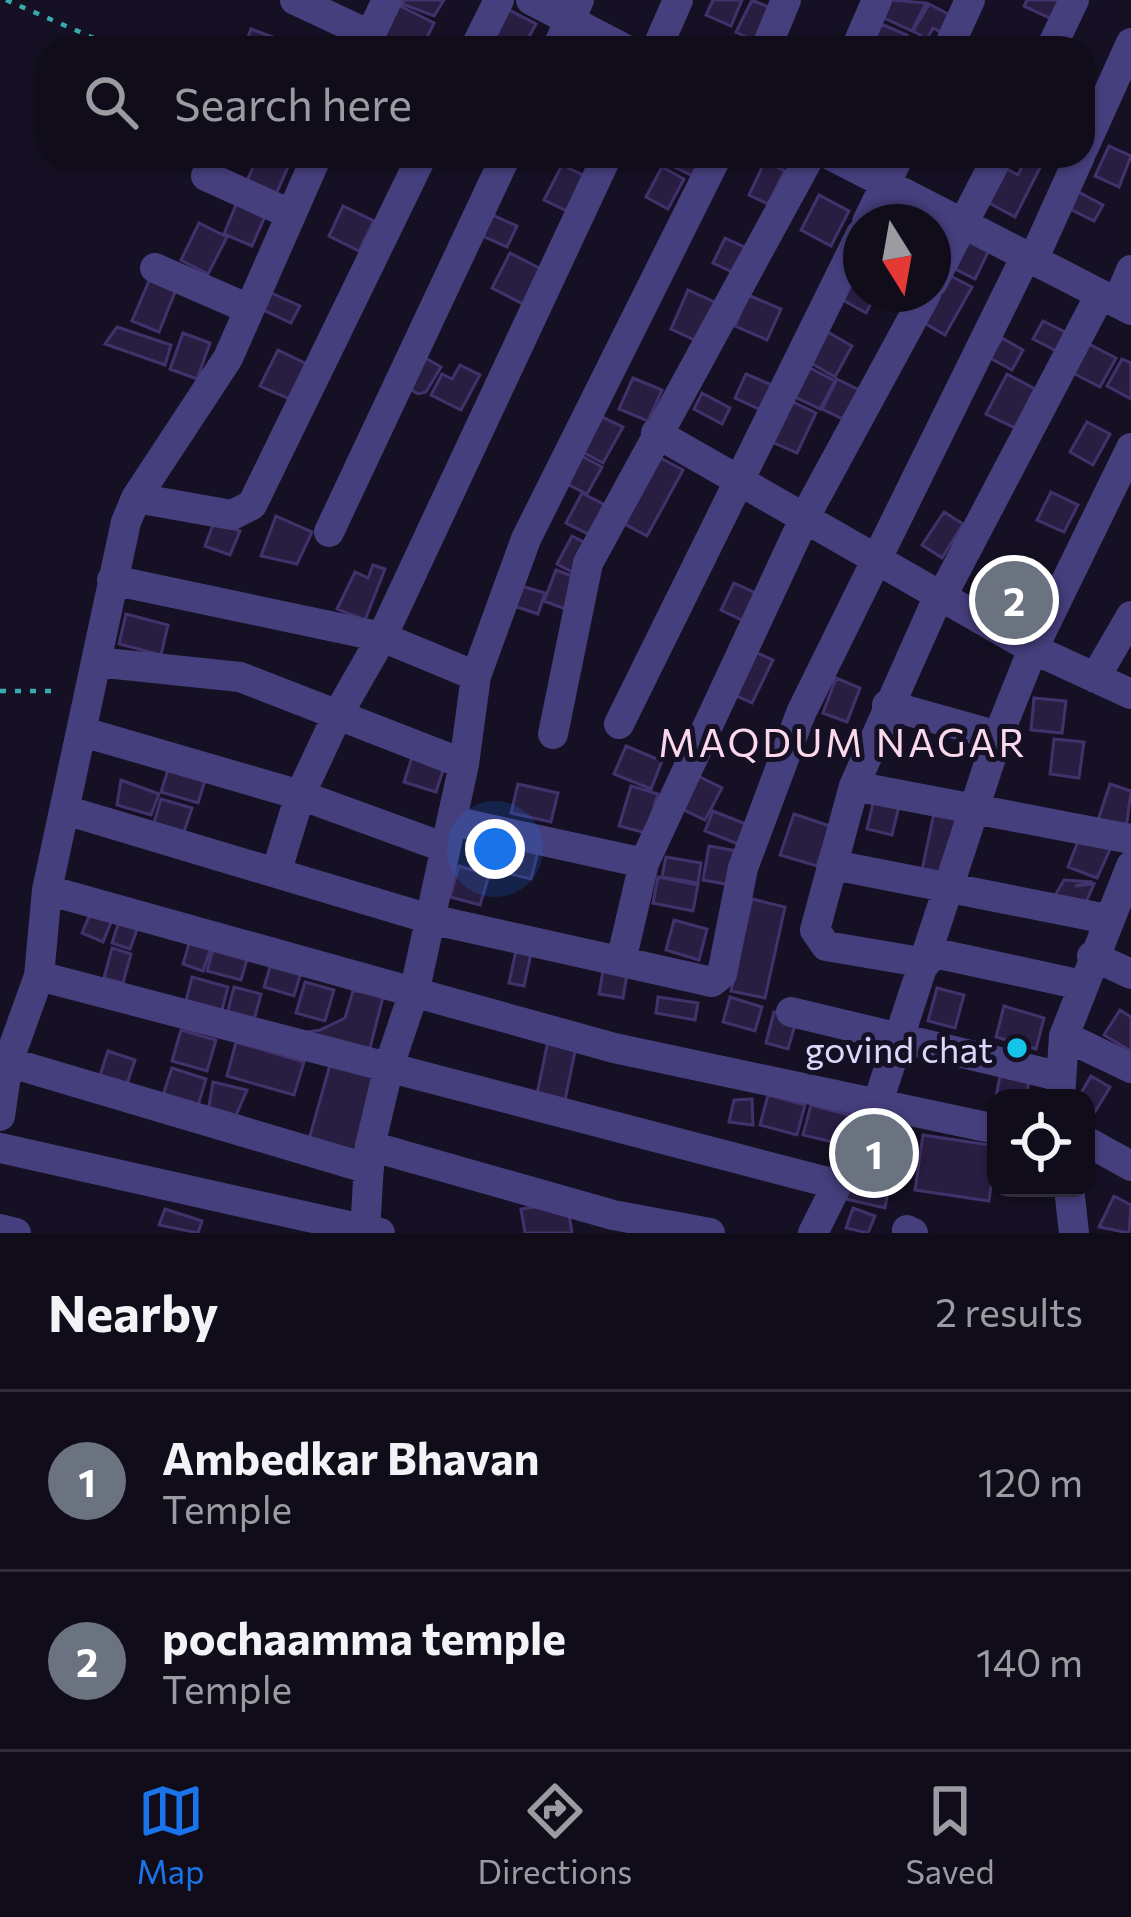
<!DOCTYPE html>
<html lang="en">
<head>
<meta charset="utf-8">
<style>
	body { margin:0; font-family:Commissioner,sans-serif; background:#191523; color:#f1f3f6 }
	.controls { position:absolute; right:36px; bottom:36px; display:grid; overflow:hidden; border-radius:24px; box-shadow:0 3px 9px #0004 }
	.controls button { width:108px; height:108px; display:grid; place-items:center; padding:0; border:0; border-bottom:3px solid #302c39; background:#100c1a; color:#f1f3f6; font:60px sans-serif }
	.compass { position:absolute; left:843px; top:204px; width:108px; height:108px; border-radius:50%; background:#100c1a; box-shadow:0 3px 9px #0004; rotate:169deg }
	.you { position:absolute; left:495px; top:849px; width:42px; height:42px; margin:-30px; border:9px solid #fff; border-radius:50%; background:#1a73e8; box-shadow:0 0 0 18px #1a73e833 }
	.badge { display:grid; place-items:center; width:78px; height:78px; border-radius:50%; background:#1a73e8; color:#fff; font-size:39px; font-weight:700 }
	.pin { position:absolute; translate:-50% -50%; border:6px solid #fff; box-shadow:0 3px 12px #0006 }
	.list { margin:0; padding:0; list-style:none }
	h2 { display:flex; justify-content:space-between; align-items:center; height:156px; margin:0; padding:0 48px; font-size:51px }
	h2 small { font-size:39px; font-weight:400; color:#9c9ba2 }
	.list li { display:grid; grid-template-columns:78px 1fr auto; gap:36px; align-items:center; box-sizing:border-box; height:180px; padding:0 48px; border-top:3px solid #302c39 }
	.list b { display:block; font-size:45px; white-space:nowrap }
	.list p { margin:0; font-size:39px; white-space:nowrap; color:#9c9ba2 }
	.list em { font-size:39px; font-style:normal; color:#9c9ba2 }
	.icon { flex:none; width:66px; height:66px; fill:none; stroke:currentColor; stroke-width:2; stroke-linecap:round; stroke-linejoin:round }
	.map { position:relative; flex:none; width:1131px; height:1233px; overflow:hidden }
	.search { position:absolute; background:#100c1a; box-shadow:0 3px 9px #0004; left:36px; right:36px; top:36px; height:132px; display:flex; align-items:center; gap:30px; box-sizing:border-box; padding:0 42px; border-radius:36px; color:#9c9ba2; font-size:45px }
	.sheet { height:516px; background:#100c1a }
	nav { display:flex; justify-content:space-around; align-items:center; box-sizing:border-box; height:168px; border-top:3px solid #302c39; background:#100c1a; font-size:33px; color:#9c9ba2 }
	nav a { display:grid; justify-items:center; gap:6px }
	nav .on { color:#1a73e8 }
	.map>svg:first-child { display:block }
</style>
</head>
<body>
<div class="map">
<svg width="1131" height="1233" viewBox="0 0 1131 1233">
	<rect width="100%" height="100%" fill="#151023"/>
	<!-- building -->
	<path fill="#281e42" stroke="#42326c" stroke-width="3" d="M404,0h40l-10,16 -32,-12z
		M713,0h29l-11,26 -25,-11z
		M752,0l26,11 -17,33 -25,-12z
		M890,0l36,3 -14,28 -30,-14z
		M1027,0h32l-1,22 -34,-16z
		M929,4l23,12 -10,17 -9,-5 -6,11 -14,-8z
		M398,5l36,18 -12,25h-45z
		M507,9l29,15 -13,24 -33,-7z
		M881,24l26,11 -6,13h-30z
		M251,29l30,11 -3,8h-34z
		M1109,146l22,10 -12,31 -24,-11z
		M258,156h35l-17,38 -29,-13z
		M671,156h34l-10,21 -27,-13z
		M1027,156h19l-31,61 -26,-14 18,-34 11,6z
		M765,161l20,10 -17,33 -19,-9z
		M562,165l25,12 -18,35 -25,-12z
		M662,167l22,12 -16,30 -22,-12z
		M1075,190l28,15 -9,16 -28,-14z
		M240,195l29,12 -17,39 -28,-12z
		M819,195l30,16 -18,35 -30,-16z
		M892,200l28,14 -4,8h-35z
		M343,206l31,15 -15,30 -30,-15z
		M486,212l31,14 -10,21 -31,-14z
		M199,223l28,14 -19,37 -27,-14z
		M963,233l28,13 -16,33 -28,-14z
		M725,238l28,13 -12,25 -28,-13z
		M510,253l33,17 -18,35 -33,-17z
		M861,263v31h15l-10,19 -25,-14z
		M945,273l27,14 -27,48 -26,-15z
		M151,276l26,11 -18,45 -27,-11z
		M688,290l31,14 -18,39 -30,-14z
		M267,291l33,15 -9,17 -32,-15z
		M748,295l33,14 -14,31 -32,-14z
		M1043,321l30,15 -9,19 -31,-16z
		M117,327l54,18 -6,20 -60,-21z
		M826,331l26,15 -17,31 -26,-15z
		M183,333l27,10 -13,36 -27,-10z
		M1002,338l21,12 -11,20 -22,-12z
		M1089,344l27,14 -16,29 -27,-14z
		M278,350l33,16 -17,35 -34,-15z
		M420,355l21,12 -15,25 -8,2 -16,-10z
		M1122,359l9,4v36l-24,-13z
		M460,365l20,10 -19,35 -30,-15 11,-21 10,5z
		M806,366l29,15 -15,28 -29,-14z
		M746,374l28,12 -11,25 -28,-13z
		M1007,374l28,15 -20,39 -29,-14z
		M633,378l29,12 -14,31 -29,-12z
		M837,379l24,12 -14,30 -25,-12z
		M702,393l28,15 -8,16 -28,-15z
		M789,400l27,13 -19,40 -27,-12z
		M596,414l27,13 -20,36 -26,-14z
		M1087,422l23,12 -17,31 -23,-13z
		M578,454l24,13 -15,27 -24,-12z
		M653,454l30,16 -36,66 -30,-16z
		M1051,492l27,13 -14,27 -27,-12z
		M582,493l25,13 -15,30 -26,-13z
		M944,512l19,12 -21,34 -20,-13z
		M276,516l36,16 -15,32 -36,-8z
		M214,522l26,9 -10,24 -25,-9z
		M572,536l23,12 -15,28 -23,-12z
		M373,565l12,4 -20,51 -28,-11 18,-37 13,6z
		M556,570l27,10 -12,31 -27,-10z
		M734,583l28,13 -14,27 -27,-13z
		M518,585l27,8 -7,21 -27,-9z
		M126,614l42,11 -7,30 -42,-11z
		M746,648l27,12 -21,43 -26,-12z
		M836,678l24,10 -13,34 -24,-9z
		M1034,698l32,3 -4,32 -31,-3z
		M1054,739l30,3 -5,36 -29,-4z
		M626,746l36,15 -11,28 -37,-15z
		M414,751l32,10 -10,31 -32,-10z
		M170,763l37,11 -9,29 -37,-11z
		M696,775l26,13 -17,32 -25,-12z
		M121,780l38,14 -8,21 -34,-10z
		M518,784l40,9 -7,29 -40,-9z
		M1110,784l21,7 -5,38 -28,-9z
		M631,786l27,8 -12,39 -27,-7z
		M161,799l31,9 -9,27 -30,-9z
		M874,799l25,7 -7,29 -25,-6z
		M713,811l33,13 -8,20 -33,-13z
		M934,813l22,5 -14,62 -21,-5z
		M794,814l36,12 -13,40 -37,-11z
		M1079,839l33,6 -15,33 -29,-11z
		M510,841l29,7 -8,31 -28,-7z
		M709,846l28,5 -6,34 -28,-5z
		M666,857l35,6 -3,20 -36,-6z
		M459,866l30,9 -9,30 -30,-8z
		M658,877l40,8 -5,26 -40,-8z
		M1064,880l29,2 -18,4 19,-2 -9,20 -32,-5z
		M752,899l33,8 -20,91 -34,-7z
		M93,907l21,8 -11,27 -21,-9z
		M121,915l19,6 -10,28 -18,-6z
		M674,920l33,9 -8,31 -33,-10z
		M192,934l21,7 -10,30 -20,-7z
		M216,939l34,10 -9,31 -34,-9z
		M517,946l15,3 -8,37 -15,-3z
		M112,948l19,6 -8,29 -19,-5z
		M273,957l30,9 -9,30 -30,-9z
		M604,965l24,4 -5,29 -24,-4z
		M192,977l36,10 -7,27 -36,-9z
		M305,982l29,8 -9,31 -29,-8z
		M234,987l27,7 -7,26 -27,-6z
		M937,988l27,7 -9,33 -27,-7z
		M353,991l31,2 -15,59 -81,-17 32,-5 25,-12z
		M658,997l40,6 -3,17 -39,-7z
		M730,997l32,10 -7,24 -32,-9z
		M1004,1006l40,12 -8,31 -40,-12z
		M1120,1010l11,7v34l-27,-16z
		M774,1012l23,6 -9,31 -22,-6z
		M181,1030l35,10 -9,31 -35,-10z
		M549,1036l28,6 -12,58 -28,-6z
		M236,1042l68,20 -10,33 -67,-19z
		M108,1051l27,9 -9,27 -27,-9z
		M331,1061l45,12 -22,82 -46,-12z
		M172,1068l34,11 -9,30 -35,-11z
		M1000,1076l29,6 -4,16h-29l-2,9z
		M1091,1076l19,11 -15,25 -9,-5v-9h-8z
		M213,1082l34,8 -13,30 -26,-8z
		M768,1095l37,10 -8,30 -37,-10z
		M752,1099l1,26 -24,-3 5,-22z
		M811,1105l50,13 -8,29 -50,-12z
		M923,1135l73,11 -7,55 -74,-11z
		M852,1171l38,9 -5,28 -39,-9z
		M1114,1196l17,9 -2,28 -30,-6z
		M567,1202l5,31h-47l-4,-24z
		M853,1208l22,8 -7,17 -22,-5z
		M165,1209l37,12 -4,12 -39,-8z"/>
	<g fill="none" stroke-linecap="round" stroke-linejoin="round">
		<!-- path -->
		<path stroke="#3aabac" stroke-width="4.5" stroke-dasharray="6 9" stroke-linecap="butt" d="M6,0l111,48
			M0,691h60"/>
		<!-- minor -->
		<path stroke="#463f7e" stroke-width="30" d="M295,0l75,35
			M531,0l92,48
			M364,48l23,-48
			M475,48l24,-48
			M557,48l22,-48
			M657,48l21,-48
			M766,48l20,-48
			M856,48l21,-48
			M948,48l22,-48
			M1051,48l23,-48
			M1083,149l48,-106
			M832,156l299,154
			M206,176l84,38
			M867,222l32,-66
			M1033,260l47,-104
			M155,268l94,41
			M933,282l65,-126
			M1117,303l14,-33
			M656,433l377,216 98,45
			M136,498l96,17 20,-10 170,-349
			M329,532l177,-376
			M112,580l270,57 94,39 50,-137 191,-383
			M942,596l158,-301
			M96,662l144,15 224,87
			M1095,678l36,-62
			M887,705l111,31
			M619,724l242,-490
			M83,732l217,63 143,52
			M553,734l35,-171 222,-407
			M854,786l277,53
			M65,810l365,109 282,63 10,-8 21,-106 58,-155 225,-457
			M452,821l192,42 162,-348 120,-221
			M834,865l273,54
			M276,873l24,-78 38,-81 44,-77 225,-481
			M47,890l567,158 382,81
			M930,952l152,33
			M1092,956l39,18
			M621,961l23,-98
			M926,963l-100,-17 -11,-16 39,-144 85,-191
			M39,976l796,208
			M791,1012l267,64
			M1064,1036l67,32
			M8,1062l361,107
			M1060,1098l4,-62 67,-170
			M0,1116l8,-54 31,-86 8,-86 79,-368 10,-24 92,-140 89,-202
			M1086,1141l45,25
			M370,1146l243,69 97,18
			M0,1148l380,85
			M1069,1188l5,45
			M0,1229l16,4
			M907,1230l6,3
			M365,1233l5,-87 19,-80 26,-77 49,-225 12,-88
			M813,1233l64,-128 121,-369 35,-87 98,-201"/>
	</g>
	<!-- markers -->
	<circle fill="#14c5e9" stroke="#151023" stroke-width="4.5" cx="1017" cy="1048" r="12"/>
	<g text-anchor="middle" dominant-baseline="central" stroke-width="10" stroke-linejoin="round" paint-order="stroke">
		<!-- poi labels -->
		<g font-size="36" fill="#ddd6fb" stroke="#151023" text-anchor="end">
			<text x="993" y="1048">govind chat</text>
		</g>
		<!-- neighbourhood labels -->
		<g font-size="39" letter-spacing="3" fill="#fcd8ec" stroke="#151023">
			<text x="843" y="741">MAQDUM NAGAR</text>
		</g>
	</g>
</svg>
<div class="controls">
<button><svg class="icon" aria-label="locate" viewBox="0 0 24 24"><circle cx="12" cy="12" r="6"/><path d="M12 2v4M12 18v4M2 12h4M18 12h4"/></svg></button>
</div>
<svg class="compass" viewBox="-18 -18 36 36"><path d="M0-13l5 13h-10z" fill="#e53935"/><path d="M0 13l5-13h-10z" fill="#9c9ba2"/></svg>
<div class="you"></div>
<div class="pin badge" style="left:874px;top:1153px;background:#6b7280">1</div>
<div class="pin badge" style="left:1014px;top:600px;background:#6b7280">2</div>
<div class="search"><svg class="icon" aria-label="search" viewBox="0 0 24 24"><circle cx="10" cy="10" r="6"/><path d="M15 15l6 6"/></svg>Search here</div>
</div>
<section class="sheet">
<h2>Nearby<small>2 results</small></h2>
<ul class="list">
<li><span class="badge" style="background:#6b7280">1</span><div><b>Ambedkar Bhavan</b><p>Temple</p></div><em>120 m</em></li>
<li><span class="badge" style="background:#6b7280">2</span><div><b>pochaamma temple</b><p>Temple</p></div><em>140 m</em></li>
</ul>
</section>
<nav>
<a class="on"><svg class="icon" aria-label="map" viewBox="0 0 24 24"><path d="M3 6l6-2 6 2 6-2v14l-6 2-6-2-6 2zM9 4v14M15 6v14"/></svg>Map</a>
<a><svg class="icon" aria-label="directions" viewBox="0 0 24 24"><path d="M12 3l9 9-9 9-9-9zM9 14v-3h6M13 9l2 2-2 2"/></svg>Directions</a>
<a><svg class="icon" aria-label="saved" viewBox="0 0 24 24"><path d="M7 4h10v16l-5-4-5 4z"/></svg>Saved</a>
</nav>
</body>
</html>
